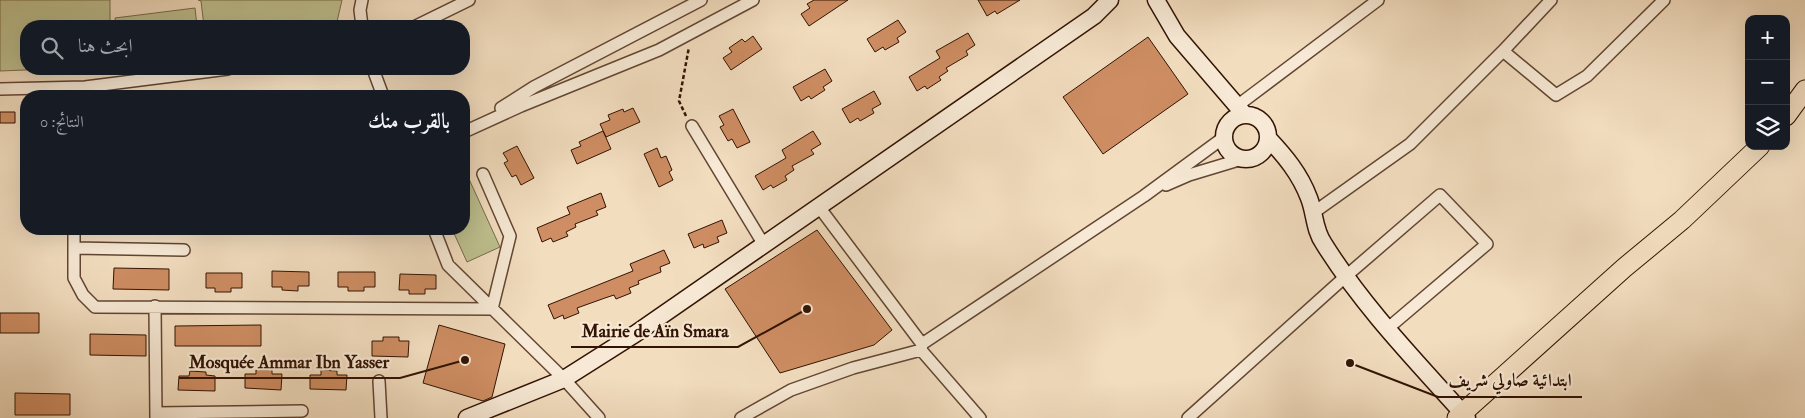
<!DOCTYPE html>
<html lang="ar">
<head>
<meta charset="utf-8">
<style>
	body { margin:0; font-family:"IM FELL Double Pica",Amiri,serif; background:#242831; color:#f1f3f6; direction:rtl }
	.controls { position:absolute; right:15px; top:15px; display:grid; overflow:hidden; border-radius:10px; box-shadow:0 5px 20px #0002 }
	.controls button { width:45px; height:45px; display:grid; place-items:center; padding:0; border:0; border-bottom:1px solid #363941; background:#171b24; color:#f1f3f6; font:25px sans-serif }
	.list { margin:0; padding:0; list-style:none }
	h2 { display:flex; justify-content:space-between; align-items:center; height:65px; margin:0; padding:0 20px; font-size:21px }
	h2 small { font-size:16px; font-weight:400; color:#9ea1a6 }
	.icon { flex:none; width:28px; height:28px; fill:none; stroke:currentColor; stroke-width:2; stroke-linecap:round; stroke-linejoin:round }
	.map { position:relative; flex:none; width:1805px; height:418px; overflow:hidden; direction:ltr }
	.search { position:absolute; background:#171b24; box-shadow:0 5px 20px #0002; left:20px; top:20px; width:450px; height:55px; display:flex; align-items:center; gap:12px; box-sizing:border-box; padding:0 18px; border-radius:20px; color:#9ea1a6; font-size:19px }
	.panel { position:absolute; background:#171b24; box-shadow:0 5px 20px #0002; left:20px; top:90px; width:450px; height:145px; border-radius:20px; direction:rtl }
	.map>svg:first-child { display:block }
</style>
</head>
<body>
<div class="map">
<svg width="1805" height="418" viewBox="0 0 1805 418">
	<rect width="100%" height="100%" fill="#f2ddbf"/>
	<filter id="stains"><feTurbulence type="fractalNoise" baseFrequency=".004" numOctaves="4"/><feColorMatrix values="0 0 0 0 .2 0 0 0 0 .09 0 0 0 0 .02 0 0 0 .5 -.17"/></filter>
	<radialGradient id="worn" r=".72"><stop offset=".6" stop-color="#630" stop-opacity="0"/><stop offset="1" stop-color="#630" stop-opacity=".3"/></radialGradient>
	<!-- green -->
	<path fill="#bec08f" stroke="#786a49" d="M0,0h110v26h-84v43h24l-50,2z
		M198,0h144l-6,26h-132l-3,-25z
		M195,8l2,18h-81l-1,-8z
		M469,179l31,68 -33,15 -15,-33h12v-48z"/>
	<!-- building -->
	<path fill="#ce8d62" stroke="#321303" d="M814,0h34l-39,26 -8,-12 9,-6 -3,-4z
		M978,0h42l-23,14 -2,-3 -8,5z
		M898,20l8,12 -9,6 2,4 -14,8 -2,-3 -8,5 -8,-13z
		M968,33l7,12 -9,6 2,4 -22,13 2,3 -9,6 2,3 -14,9 -2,-3 -8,5 -8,-14 31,-19 -4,-7z
		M753,36l9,13 -31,21 -8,-12 9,-6 -3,-4 13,-9 3,3z
		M1148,37l40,57 -85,60 -40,-57z
		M825,69l7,12 -9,6 2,3 -14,9 -2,-3 -8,5 -8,-14z
		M874,91l7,13 -9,5 2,4 -14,8 -2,-3 -8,5 -8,-14z
		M633,108l7,14 -34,15 -6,-13 10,-4 -2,-5 15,-6 1,3z
		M733,109l17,33 -13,6 -5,-9 -4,2 -8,-14 4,-2 -5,-9z
		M0,112h15v11h-15z
		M603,131l8,18 -34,15 -6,-14 10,-4 -2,-4z
		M813,131l8,13 -10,6 3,4 -22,12 2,4 -9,6 2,4 -14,8 -2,-3 -8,5 -8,-14 31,-18 -4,-8z
		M517,146l17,32 -13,7 -5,-10 -4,2 -8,-14 4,-2 -5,-8z
		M657,148l4,10 5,-2 6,14 -3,2 4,8 -14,7 -15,-33z
		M601,193l5,14 -10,4 2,4 -23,9 1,3 -10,5 2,4 -15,6 -2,-4 -9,4 -5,-14 33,-14 -3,-7z
		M722,220l5,13 -10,4 2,5 -15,6 -1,-4 -9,4 -6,-14z
		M817,230l75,100 -18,15 -94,28 -55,-84z
		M664,250l6,13 -10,4 1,5 -23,9 1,3 -10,4 2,5 -15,6 -2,-4 -9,3 -28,10 2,5 -15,6 -1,-4 -9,4 -6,-14 85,-34 -3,-7z
		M114,268l55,1v21l-56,-1z
		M272,271l37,1v14h-11v5l-16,-1v-3h-10z
		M338,272h37v15h-11v4h-16v-4h-10z
		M206,273h36v15h-11v4h-16v-4h-9z
		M400,274l36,1v14h-11v5h-16v-4h-10z
		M0,313h39v20h-39z
		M261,325v21h-86v-20z
		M439,325l66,19 -13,53 -9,4 -60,-18z
		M90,334l56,1v21l-56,-1z
		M383,337h16v4h10l-1,16 -36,-1v-15h11z
		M256,370h16v4h10l-1,16 -36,-2v-14h11z
		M321,370l16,1v4h10l-1,15 -36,-1v-14h11z
		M190,371l16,1v3l9,1v15l-37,-1 1,-14h10z
		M15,393l55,1v21h-55z"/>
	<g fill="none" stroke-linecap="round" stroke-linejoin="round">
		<defs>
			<path id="street" d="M362,0l-2,10 2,16
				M416,26l53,-26
				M1503,51l53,44 31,-19 77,-76
				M373,69l10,27
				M0,89l85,-2 143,-18
				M1237,106l141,-106
				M501,108l33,-21 167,-87
				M692,126l72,119
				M464,132l57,-26 138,-56 94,-50
				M1166,185l23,-10 53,-16
				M819,207l103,137 -1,6 59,68
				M1313,213l97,-69 93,-93 48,-51
				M74,229v49l9,17 12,12 397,2 18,-73 -27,-62
				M434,229l14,36 116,114 35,39
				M74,248l110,2
				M155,306l1,112
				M922,344l222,-148 79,-58
				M379,381l2,37
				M156,413l146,-2
				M741,418l50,-28 62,-22 68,-18
				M1188,418l157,-141 95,-82 47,49 -100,85"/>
			<path id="secondary" d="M1156,0l21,36 67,78
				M1224 137a22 22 0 1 1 44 0a22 22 0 1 1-44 0Z
				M1268,138c17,18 32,36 41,60 6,15 5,32 15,46 40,64 93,118 143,174
				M467,418l97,-39 71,-45 459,-318 16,-16"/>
			<path id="primary" d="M1786,116l19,-26
				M1457,418l167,-150 58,-48 78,-74"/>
		</defs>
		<!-- street casing -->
		<use href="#street" stroke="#624632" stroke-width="14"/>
		<!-- secondary casing -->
		<use href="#secondary" stroke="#321303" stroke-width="19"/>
		<!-- primary casing -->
		<use href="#primary" stroke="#321303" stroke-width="21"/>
		<!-- path -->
		<path stroke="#321303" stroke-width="2.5" stroke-dasharray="4 2.5" stroke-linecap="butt" d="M686,116l-7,-15 10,-54"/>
		<!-- street -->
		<use href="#street" stroke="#f7e9d5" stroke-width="11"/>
		<!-- secondary -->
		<use href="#secondary" stroke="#f7e9d5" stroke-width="16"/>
		<!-- primary -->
		<use href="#primary" stroke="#f2ddbf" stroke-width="19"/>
	</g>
	<!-- callouts -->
	<path fill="none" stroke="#321303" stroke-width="2" d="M807 309L738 347H571M465 360L400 378H179M1350 363L1438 397H1582"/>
	<g fill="#321303" stroke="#f7e9d5" stroke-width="2">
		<circle cx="807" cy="309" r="5"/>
		<circle cx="465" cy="360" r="5"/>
		<circle cx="1350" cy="363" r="5"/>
	</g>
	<g font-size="18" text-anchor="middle" font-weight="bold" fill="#321303" stroke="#f7e9d5" stroke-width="4.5" stroke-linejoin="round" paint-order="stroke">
		<text x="655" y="337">Mairie de Aïn Smara</text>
		<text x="289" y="368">Mosquée Ammar Ibn Yasser</text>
		<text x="1510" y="386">ابتدائية صاولي شريف</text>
	</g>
	<rect width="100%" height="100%" filter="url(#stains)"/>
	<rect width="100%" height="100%" fill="url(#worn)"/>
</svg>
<div class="controls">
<button>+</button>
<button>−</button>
<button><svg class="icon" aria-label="layers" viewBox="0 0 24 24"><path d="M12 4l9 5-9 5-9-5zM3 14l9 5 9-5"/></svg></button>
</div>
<div class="search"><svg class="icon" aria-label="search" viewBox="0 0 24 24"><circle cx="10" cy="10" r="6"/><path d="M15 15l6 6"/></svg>ابحث هنا</div>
<section class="panel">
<h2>بالقرب منك<small>النتائج: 0</small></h2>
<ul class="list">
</ul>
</section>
</div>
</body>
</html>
